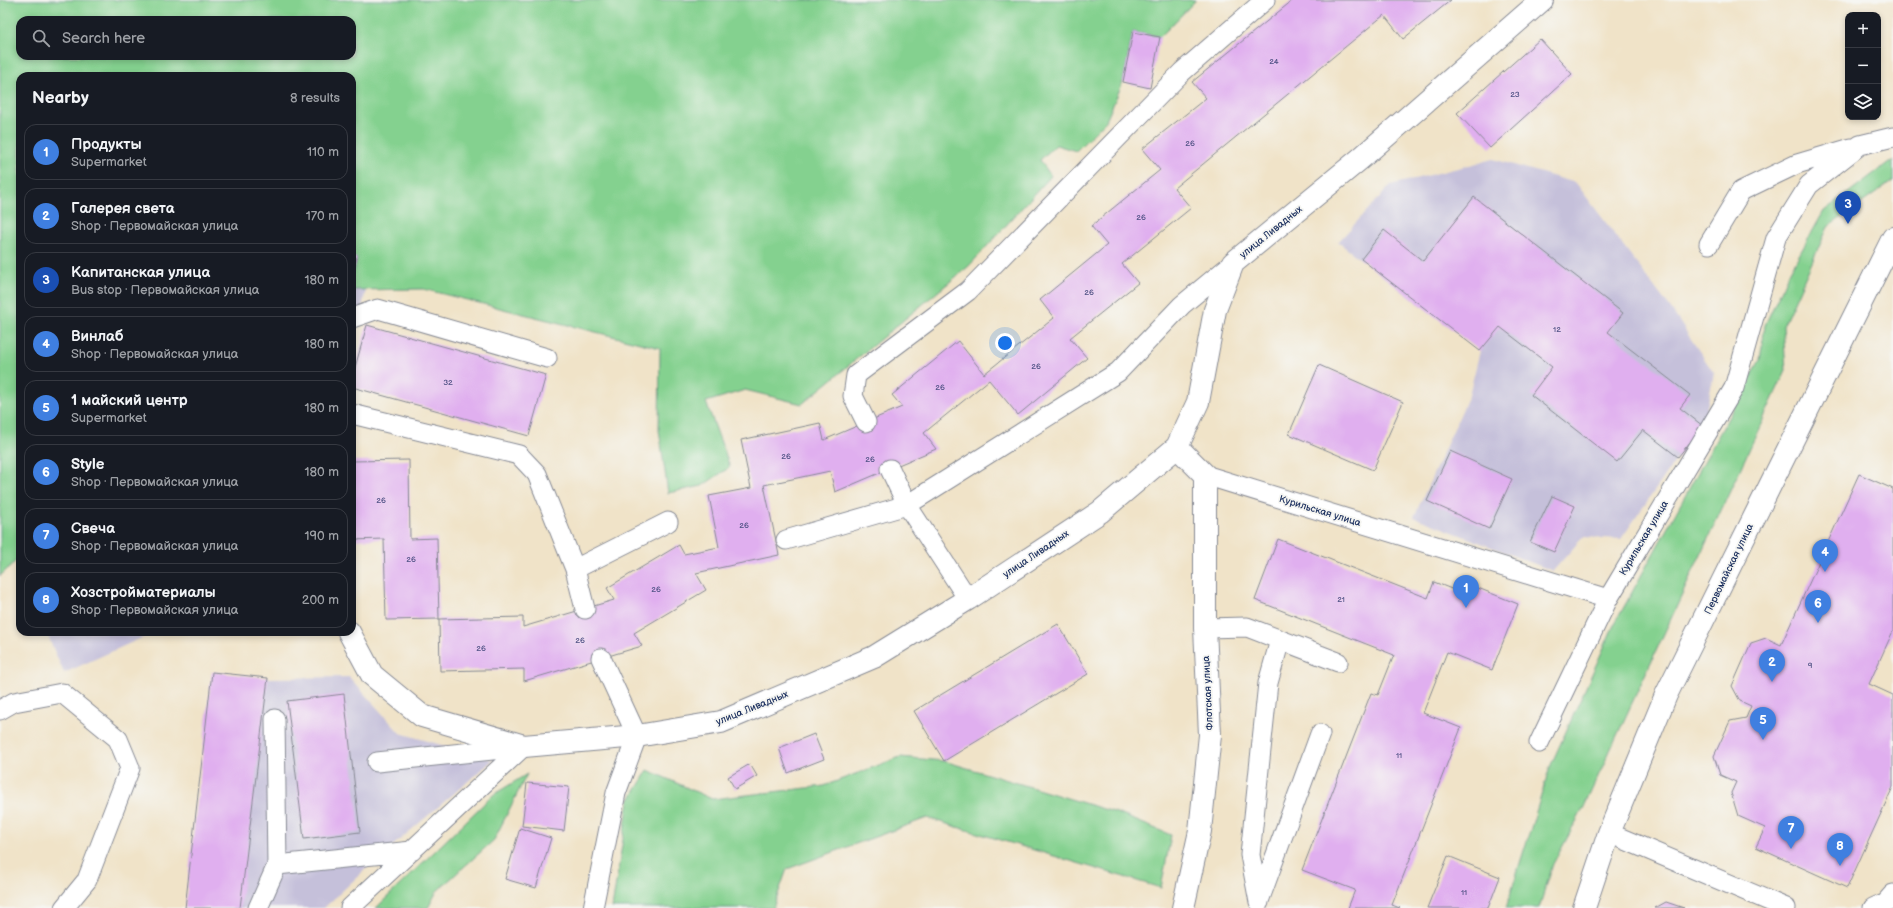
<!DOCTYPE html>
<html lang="en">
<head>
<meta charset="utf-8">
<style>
	body { margin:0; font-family:"Balsamiq Sans",sans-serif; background:#242831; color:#f1f3f6 }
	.controls { position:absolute; right:12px; top:12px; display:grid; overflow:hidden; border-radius:8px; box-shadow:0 2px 6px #0003 }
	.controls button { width:36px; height:36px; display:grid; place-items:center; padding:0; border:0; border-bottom:1px solid #363941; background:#171b24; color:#f1f3f6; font:20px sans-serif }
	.you { position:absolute; left:1005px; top:343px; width:14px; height:14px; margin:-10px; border:3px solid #fff; border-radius:50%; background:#1a73e8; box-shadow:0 0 0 6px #1a73e833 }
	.badge { display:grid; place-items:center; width:26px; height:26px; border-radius:50%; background:#ea580c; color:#fff; font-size:13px; font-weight:700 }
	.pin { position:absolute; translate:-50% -33px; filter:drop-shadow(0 1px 2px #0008) }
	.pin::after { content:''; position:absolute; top:21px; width:14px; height:12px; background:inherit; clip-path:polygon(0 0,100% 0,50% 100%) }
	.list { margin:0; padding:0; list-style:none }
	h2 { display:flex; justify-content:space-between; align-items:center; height:52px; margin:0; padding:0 16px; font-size:17px }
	h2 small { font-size:13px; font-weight:400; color:#9ea1a6 }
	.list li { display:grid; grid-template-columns:26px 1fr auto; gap:12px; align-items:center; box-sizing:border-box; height:56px; margin:0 8px 8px; padding:0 8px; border:1px solid #363941; border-radius:12px }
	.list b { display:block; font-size:15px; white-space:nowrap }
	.list p { margin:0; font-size:13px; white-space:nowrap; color:#9ea1a6 }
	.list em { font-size:13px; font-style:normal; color:#9ea1a6 }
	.icon { flex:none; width:22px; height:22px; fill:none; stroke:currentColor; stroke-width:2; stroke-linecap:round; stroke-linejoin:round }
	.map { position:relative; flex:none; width:1893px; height:908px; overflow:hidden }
	.search { position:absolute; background:#171b24; box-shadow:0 2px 6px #0003; left:16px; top:16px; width:340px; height:44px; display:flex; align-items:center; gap:10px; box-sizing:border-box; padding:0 14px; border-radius:12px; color:#9ea1a6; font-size:15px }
	.panel { position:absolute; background:#171b24; box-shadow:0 2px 6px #0003; left:16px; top:72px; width:340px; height:564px; border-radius:12px }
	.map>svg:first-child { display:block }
</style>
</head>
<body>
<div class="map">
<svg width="1893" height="908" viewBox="0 0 1893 908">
	<rect width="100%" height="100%" fill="#f6f6f2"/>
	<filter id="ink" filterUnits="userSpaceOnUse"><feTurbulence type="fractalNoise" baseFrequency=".025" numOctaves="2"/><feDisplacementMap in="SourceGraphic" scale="8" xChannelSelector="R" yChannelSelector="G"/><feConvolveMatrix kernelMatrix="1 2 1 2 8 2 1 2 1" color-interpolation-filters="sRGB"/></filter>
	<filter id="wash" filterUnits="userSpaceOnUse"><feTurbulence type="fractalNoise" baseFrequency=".012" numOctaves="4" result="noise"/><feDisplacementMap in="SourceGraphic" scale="16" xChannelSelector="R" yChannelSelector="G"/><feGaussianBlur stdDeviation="0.9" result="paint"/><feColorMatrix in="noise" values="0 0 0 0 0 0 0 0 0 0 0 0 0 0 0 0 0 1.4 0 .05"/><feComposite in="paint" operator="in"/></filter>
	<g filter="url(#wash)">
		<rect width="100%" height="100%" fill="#f0e3c8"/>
		<!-- industrial -->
		<path fill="#c5c0da" d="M1493,159l83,24 92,122 46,68 -11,53 -25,31 -57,82 -38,-2 -30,34 -139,-54 55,-122 11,-44 -142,-109 53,-57z
			M352,290h14l-14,59z
			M46,632h109l-91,41z
			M212,672l56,6 81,-1 51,56 93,27 -124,106 -45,42h-139z"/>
		<!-- green -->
		<path fill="#84d18f" stroke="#508076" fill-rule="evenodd" d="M0,0h1195v1l-35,36 -27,-5 -10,50 -17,39 -30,30 -20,-6 -16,15 11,16 -82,90 -167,138 -57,-14 -39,12 24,65 -28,19 -34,7 -9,-63 1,-82 -237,-59 -71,1v-13l5,-19 -5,-1v-181h-332v481l-20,19zM20,20h332v36h-332z
			M1893,161v20l-65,46 -45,99 3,44 -203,439 -30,55 -14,44h-33l44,-141 64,-142 146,-265 5,-35 25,-54 34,-60 65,-49z
			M900,757l44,4 173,52 54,22 -10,53 -234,-70 -140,51 -14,39h-161l17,-107 19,-31 64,29 112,-13z
			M527,774l-33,66 -57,51 -9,17h-52l117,-113z"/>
		<g id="blocks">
			<!-- building -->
			<path fill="#e0afef" d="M1293,0h158l-48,39 -19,-24 -210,173 17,20 -69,56 16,19 -68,55 17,20 -69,57 -29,-35 -65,53 12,16 -101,43 -5,-21 -66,14 15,70 -83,18 10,17 -72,43 8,13 -118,35v-12l-84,2 -1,-52 84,-2v10l91,-27 -7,-12 72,-43 5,9 35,-7 -10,-51 42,-8 -10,-48 79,-17 4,17 78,-33 -10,-12 66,-54 26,33 70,-56 -14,-18 67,-55 -16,-19 69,-56 -18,-21 64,-51 -14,-16z
				M1133,32l27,5 -10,51 -27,-6z
				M1540,39l32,35 -82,74 -33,-35z
				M1474,197l149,116 -15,19 82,63 -10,13 23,18 -25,31 -35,-27 -26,32 -86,-67 21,-28 -52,-40 -20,24 -119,-92 23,-29 39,31z
				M352,257l5,1 -5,17z
				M367,325l179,50 -17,61 -177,-49v-9z
				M1319,365l84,37 -30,68 -84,-36z
				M1450,451l62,28 -23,50 -62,-28z
				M409,460l1,79 27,-1 2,81 -53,1 -2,-81 -32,1v-79z
				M1859,474l34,15v142l-24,53 24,11v92l-46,101 -91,-41 9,-19 -27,-12 -7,-23 5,-11 -16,-7 -6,-19 16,-35 16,-3 5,-12 -11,-5 -8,-15 19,-43 15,-5 15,7z
				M1552,496l23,10 -21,46 -24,-10z
				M1278,539l150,59 6,-16 35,14 4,-10 45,18 -26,66 -45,-18 -24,61 38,15 -69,177 8,3h-52l7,-18 -53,-20 69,-177 7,2 16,-40 -139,-55z
				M1058,624l30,50 -144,87 -30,-50z
				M212,672l56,6 -28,230h-55z
				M344,694l16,138 -56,7 -17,-138z
				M814,734l10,25 -36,14 -9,-25z
				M750,764l7,12 -22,13 -7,-12z
				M527,783l42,4 -5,44 -42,-5z
				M520,828l31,10 -15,50 -31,-9z
				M1448,856l52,21 -12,31h-61z
				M1666,902l18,6h-29z"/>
		</g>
	</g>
	<g filter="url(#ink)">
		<use href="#blocks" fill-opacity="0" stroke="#868993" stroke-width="1"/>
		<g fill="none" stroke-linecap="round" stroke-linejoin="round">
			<defs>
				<path id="service" d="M1709,244l32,-53 56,-27 54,-16
					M352,318l26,-9 169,49
					M352,414l167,41 18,19 38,95 93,-47
					M866,422l-13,-26 3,-21 112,-84 214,-219 83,-72
					M890,469l17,36 61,94
					M1205,475l403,124 126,-211 42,-150 33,-53 51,-40 33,-8
					M786,540l121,-35 211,-133 64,-67 51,-42
					M575,569l10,40
					M1205,628l42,-1 91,35
					M0,710l14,-8 48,-9 56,46 12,29 -43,112 -23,28
					M275,719l2,146 135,-14
					M1539,743l69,-144
					M377,762l144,-15
					M1609,833l177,75
					M1259,901l61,-167
					M1259,902l-9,-47 18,-172 12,-43
					M258,908l19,-43
					M350,908l174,-162
					M593,908l23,-115 21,-57 -36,-78
					M1873,908l13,-6 7,-8"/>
				<path id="minor" d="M1177,447l28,28v153l5,107 -10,96 -17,77
					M349,632l23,43 50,41 102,30 113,-10 84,-14 153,-65 94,-58 132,-87 77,-65 21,-45 17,-92 18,-47 127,-104 182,-159"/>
				<path id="tertiary" d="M1584,908l25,-75 57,-138 227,-457"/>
			</defs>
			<!-- service casing -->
			<use href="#service" stroke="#868993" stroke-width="21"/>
			<!-- minor casing -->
			<use href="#minor" stroke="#868993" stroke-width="24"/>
			<!-- tertiary casing -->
			<use href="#tertiary" stroke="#868993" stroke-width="24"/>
			<!-- service -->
			<use href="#service" stroke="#fff" stroke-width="19"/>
			<!-- minor -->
			<use href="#minor" stroke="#fff" stroke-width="22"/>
			<!-- tertiary -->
			<use href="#tertiary" stroke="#fff" stroke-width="22"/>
		</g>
	</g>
	<g text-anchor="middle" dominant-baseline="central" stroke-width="3.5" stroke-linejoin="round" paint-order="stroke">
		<!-- number labels -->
		<g font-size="8" fill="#4c4f82">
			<text x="1274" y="61">24</text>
			<text x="1515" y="94">23</text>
			<text x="1190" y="143">26</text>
			<text x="1141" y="217">26</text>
			<text x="1089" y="292">26</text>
			<text x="1557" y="329">12</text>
			<text x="1036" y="366">26</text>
			<text x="448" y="382">32</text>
			<text x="940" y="387">26</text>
			<text x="786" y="456">26</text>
			<text x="870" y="459">26</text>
			<text x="381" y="500">26</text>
			<text x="744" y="525">26</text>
			<text x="411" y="559">26</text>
			<text x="656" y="589">26</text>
			<text x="1341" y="599">21</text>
			<text x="580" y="640">26</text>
			<text x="481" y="648">26</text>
			<text x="1810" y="665">9</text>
			<text x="1399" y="755">11</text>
			<text x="1464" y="892">11</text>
		</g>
		<!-- street labels -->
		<g font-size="10" fill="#1b2f5e" stroke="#f6f6f2">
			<text transform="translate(1271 232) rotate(-39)">улица Ливадных</text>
			<text transform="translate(1320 511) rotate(17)">Курильская улица</text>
			<text transform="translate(1644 538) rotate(-59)">Курильская улица</text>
			<text transform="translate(1036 554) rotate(-34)">улица Ливадных</text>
			<text transform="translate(1729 569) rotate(-64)">Первомайская улица</text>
			<text transform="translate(1208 693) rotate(-93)">Флотская улица</text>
			<text transform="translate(752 708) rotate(-22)">улица Ливадных</text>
		</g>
	</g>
</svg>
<div class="controls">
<button>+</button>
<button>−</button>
<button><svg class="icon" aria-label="layers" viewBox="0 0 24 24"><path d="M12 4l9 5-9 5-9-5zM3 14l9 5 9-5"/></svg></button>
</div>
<div class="you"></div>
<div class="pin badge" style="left:1466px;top:608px;background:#3f7fe0">1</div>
<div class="pin badge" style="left:1772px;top:682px;background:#3f7fe0">2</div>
<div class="pin badge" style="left:1848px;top:224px;background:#1a4fb4">3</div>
<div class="pin badge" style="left:1825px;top:572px;background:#3f7fe0">4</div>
<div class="pin badge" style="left:1763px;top:740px;background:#3f7fe0">5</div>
<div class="pin badge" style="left:1818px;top:623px;background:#3f7fe0">6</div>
<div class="pin badge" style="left:1791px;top:849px;background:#3f7fe0">7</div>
<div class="pin badge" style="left:1840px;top:866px;background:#3f7fe0">8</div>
<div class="search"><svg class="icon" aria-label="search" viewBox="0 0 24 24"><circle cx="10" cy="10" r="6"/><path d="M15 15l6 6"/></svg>Search here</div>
<section class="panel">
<h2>Nearby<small>8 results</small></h2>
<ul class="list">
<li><span class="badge" style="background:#3f7fe0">1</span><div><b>Продукты</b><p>Supermarket</p></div><em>110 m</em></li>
<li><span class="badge" style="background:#3f7fe0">2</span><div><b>Галерея света</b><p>Shop · Первомайская улица</p></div><em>170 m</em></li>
<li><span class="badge" style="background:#1a4fb4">3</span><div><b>Капитанская улица</b><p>Bus stop · Первомайская улица</p></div><em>180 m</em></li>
<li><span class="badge" style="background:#3f7fe0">4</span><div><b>Винлаб</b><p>Shop · Первомайская улица</p></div><em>180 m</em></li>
<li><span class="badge" style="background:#3f7fe0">5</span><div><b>1 майский центр</b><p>Supermarket</p></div><em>180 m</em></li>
<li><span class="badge" style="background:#3f7fe0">6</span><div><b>Style</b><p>Shop · Первомайская улица</p></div><em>180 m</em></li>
<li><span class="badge" style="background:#3f7fe0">7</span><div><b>Свеча</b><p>Shop · Первомайская улица</p></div><em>190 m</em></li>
<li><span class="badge" style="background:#3f7fe0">8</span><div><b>Хозстройматериалы</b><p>Shop · Первомайская улица</p></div><em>200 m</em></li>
</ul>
</section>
</div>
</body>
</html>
